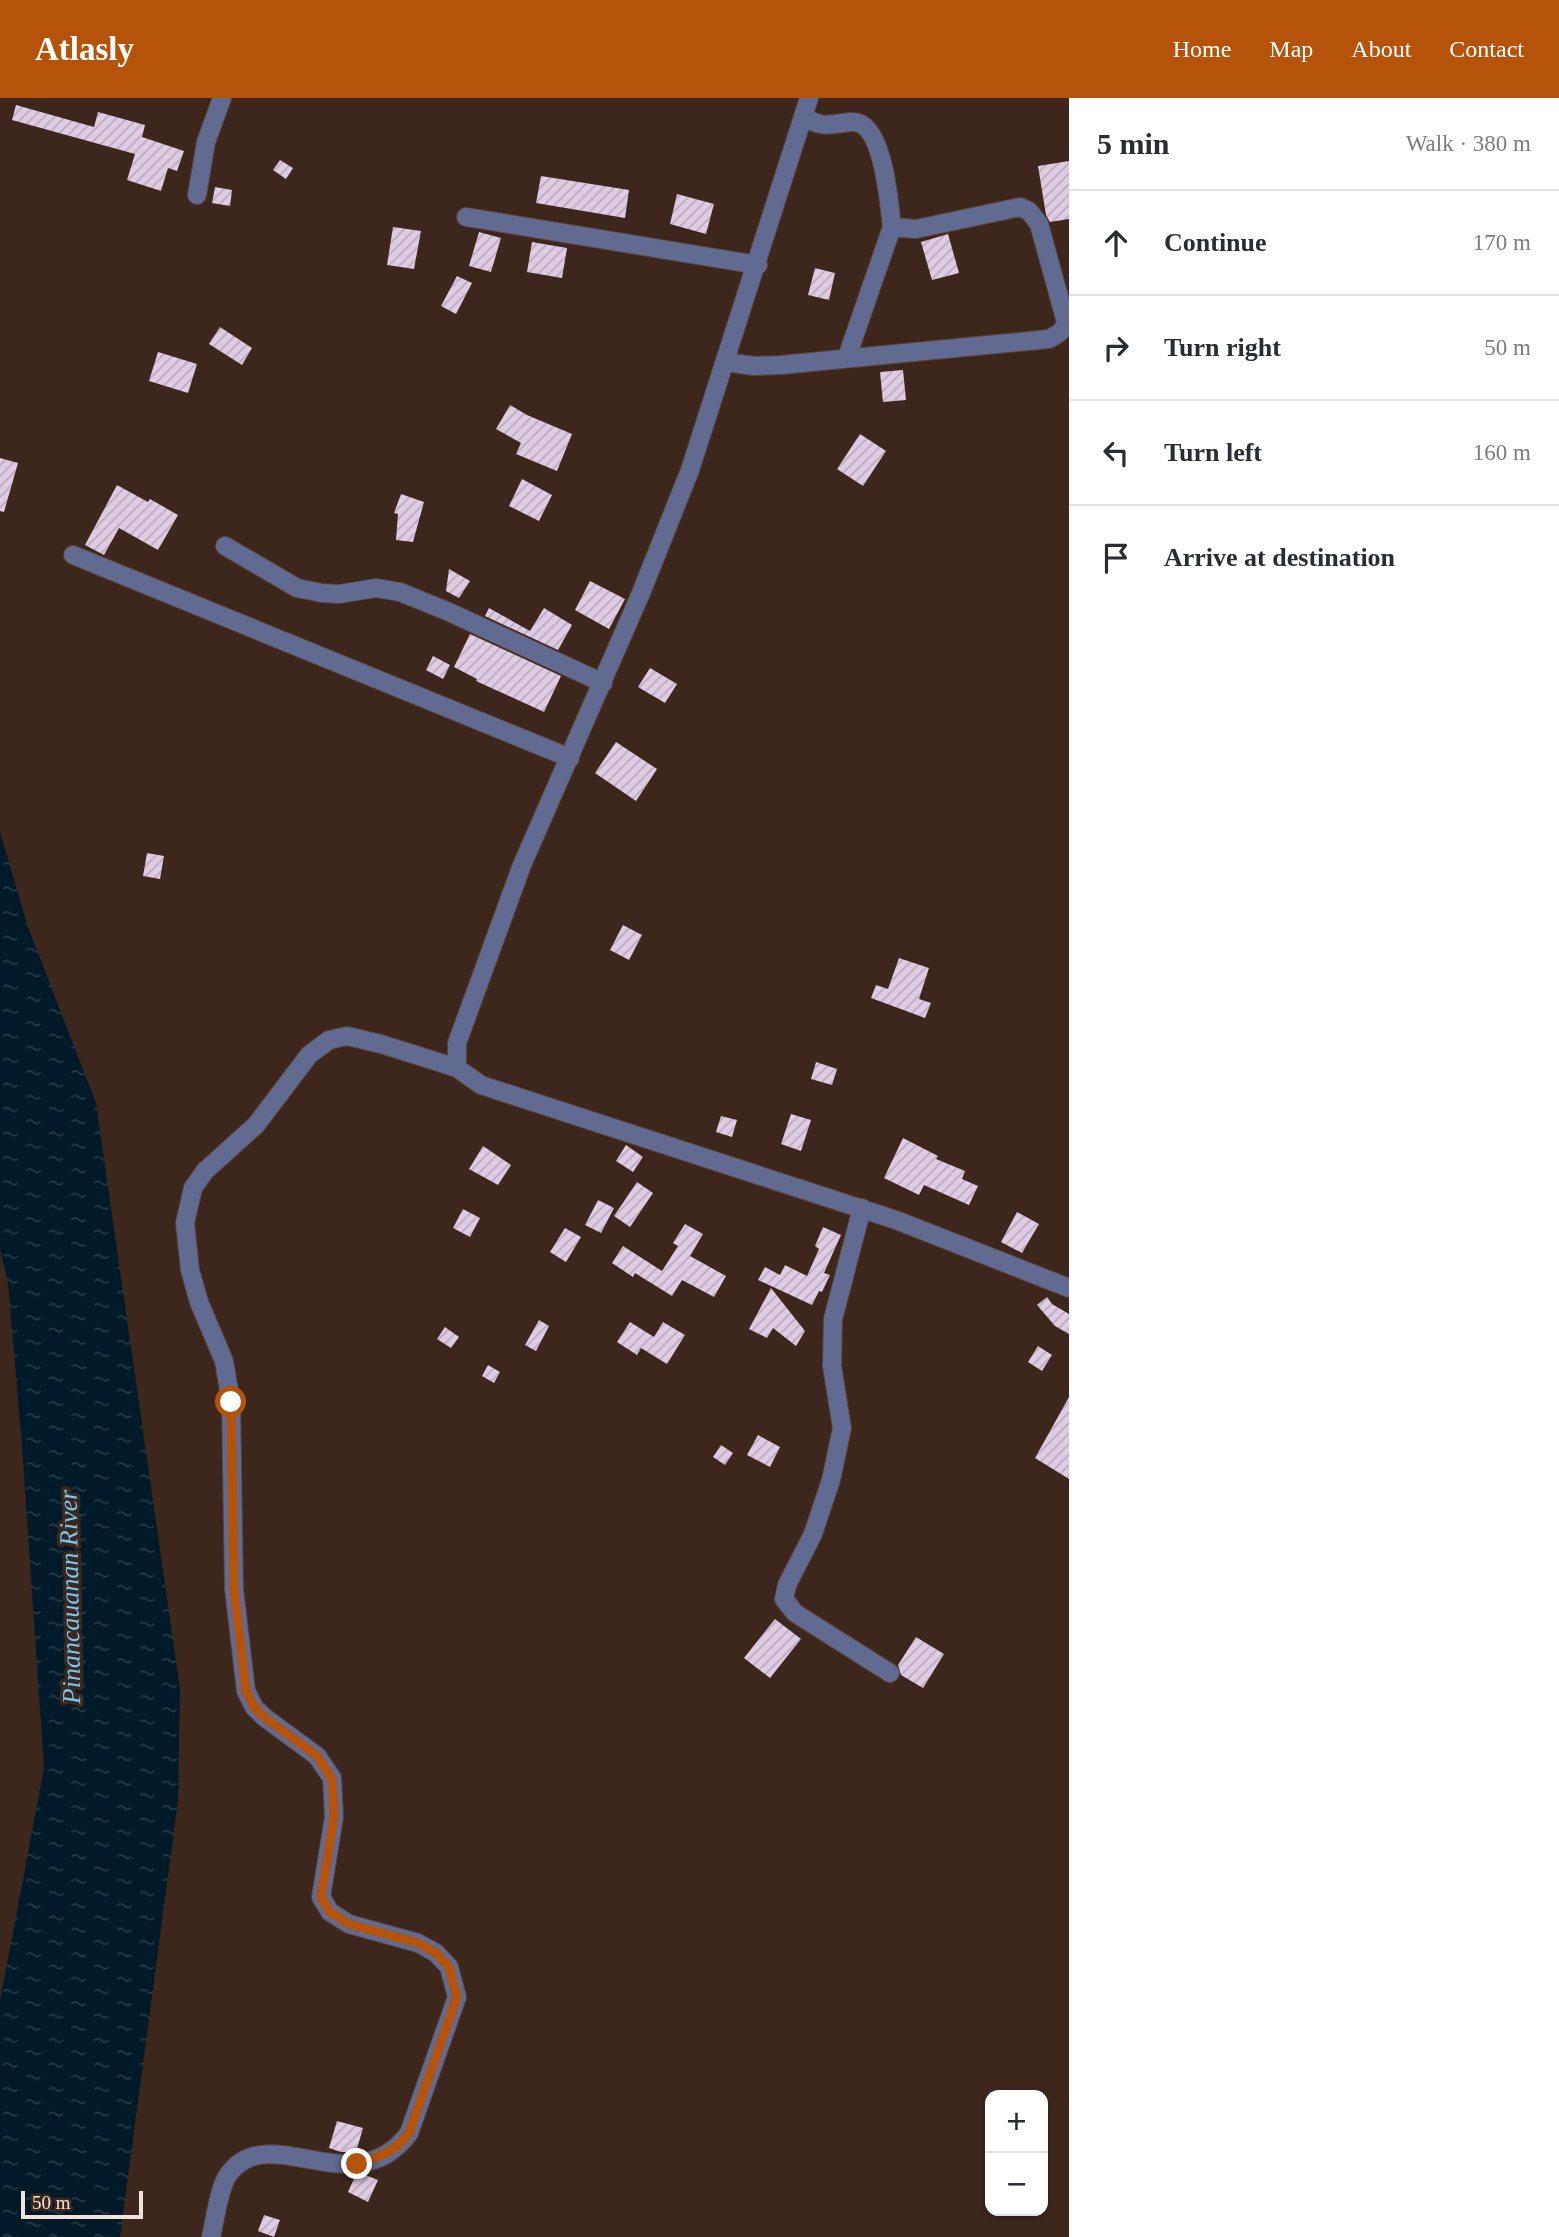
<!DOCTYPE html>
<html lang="en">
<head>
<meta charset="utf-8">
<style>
	body { margin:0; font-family:"Times New Roman",serif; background:#f7f7f7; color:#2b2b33 }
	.controls { position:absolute; right:21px; bottom:21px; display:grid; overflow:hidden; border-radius:14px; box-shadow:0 2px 5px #0004 }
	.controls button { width:63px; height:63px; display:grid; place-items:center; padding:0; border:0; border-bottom:2px solid #e1e1e2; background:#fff; color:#2b2b33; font:35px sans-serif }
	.scale { position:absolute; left:21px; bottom:18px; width:122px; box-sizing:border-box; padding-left:7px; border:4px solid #f2e3dc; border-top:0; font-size:19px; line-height:24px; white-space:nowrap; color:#f2e3dc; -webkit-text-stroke:5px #3d271d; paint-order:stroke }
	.stop { position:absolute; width:21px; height:21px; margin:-16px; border:5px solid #b45309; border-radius:50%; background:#fff }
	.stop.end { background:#b45309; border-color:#fff; box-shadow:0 2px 7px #0008 }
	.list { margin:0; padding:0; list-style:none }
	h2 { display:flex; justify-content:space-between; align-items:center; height:91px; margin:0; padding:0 28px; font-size:30px }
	h2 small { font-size:23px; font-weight:400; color:#7c7c81 }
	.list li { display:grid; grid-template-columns:46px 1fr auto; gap:21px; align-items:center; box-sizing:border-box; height:105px; padding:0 28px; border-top:2px solid #e1e1e2 }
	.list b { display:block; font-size:26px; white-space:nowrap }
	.list em { font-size:23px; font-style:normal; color:#7c7c81 }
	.icon { flex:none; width:38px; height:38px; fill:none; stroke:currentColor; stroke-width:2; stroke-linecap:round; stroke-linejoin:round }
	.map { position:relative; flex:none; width:1069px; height:2139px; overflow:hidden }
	header { display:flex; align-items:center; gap:42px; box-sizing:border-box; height:98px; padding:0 35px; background:#b45309; color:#fff }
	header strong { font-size:33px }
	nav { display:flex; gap:38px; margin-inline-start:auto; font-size:24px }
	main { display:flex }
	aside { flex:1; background:#fff }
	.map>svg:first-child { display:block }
</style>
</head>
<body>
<header>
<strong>Atlasly</strong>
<nav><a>Home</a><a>Map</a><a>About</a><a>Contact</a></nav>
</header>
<main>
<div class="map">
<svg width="1069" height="2139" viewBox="0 0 1069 2139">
	<defs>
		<pattern id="water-ripples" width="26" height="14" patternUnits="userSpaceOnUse" patternTransform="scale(1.75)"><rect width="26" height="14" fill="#001a29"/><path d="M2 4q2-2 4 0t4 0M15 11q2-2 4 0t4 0" fill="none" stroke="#263b47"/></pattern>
		<pattern id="building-hatch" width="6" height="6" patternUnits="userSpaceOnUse" patternTransform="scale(1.75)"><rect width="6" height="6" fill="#dfcce4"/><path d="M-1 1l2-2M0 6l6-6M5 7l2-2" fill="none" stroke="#baaabc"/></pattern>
	</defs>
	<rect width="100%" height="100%" fill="#3d271d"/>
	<!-- water -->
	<path fill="url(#water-ripples)" d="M0,734l28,95 68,176 84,586 -2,112 -58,436h-120v-236l44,-233 -22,-322 -14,-163 -8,-35z"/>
	<!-- building -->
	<path fill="url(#building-hatch)" d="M16,7l78,22 4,-15 47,13 -3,12 42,14 -7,20 -9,-3 -7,23 -34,-11 8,-26 -123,-34z
		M280,62l13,8 -7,11 -13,-9z
		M1069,63v58l-19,3 -4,-7 -8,-49z
		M541,78l88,14 -4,28 -89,-15z
		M215,89l17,3 -2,16 -18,-3z
		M677,96l37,10 -8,30 -36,-10z
		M393,129l28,4 -7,38 -27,-4z
		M479,134l22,6 -10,34 -22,-6z
		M948,136l11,39 -27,7 -11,-38z
		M532,144l35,6 -5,30 -35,-6z
		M815,170l20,5 -6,27 -21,-5z
		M457,178l15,7 -16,31 -15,-8z
		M220,229l32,21 -10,17 -33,-21z
		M158,254l39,12 -9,29 -39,-12z
		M903,272l3,30 -23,2 -3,-30z
		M510,307l17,10 45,19 -15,37 -41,-17 5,-11 -25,-14z
		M860,336l26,17 -23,35 -26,-17z
		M0,360l18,5 -14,49 -4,-1z
		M522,381l30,16 -13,26 -30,-15z
		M117,387l31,17 2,-3 28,16 -20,35 -39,-22 -15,27 -19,-10z
		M401,396l23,8 -11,40 -17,-2 2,-26 -4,-1z
		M449,471l21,12 -11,17 -13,-7z
		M590,483l35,18 -16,30 -34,-19z
		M489,510l41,23 14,-23 28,17 -14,25 -73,-34z
		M470,536l91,42 -17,36 -68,-31 1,-2 -23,-12z
		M433,558l17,9 -7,14 -17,-9z
		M650,570l27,16 -12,19 -27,-16z
		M616,644l41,27 -21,32 -41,-28z
		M147,755l17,3 -4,23 -17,-3z
		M623,827l19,10 -13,25 -19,-10z
		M899,860l30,10 -10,31 12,4 -6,15 -54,-20 5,-13 12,4z
		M816,964l21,7 -5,16 -21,-6z
		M791,1016l20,6 -10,31 -20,-7z
		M721,1018l16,4 -5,17 -16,-5z
		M903,1040l35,18 -2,3 29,12 -3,8 16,7 -9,19 -45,-20 -5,10 -35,-17z
		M626,1047l17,12 -10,15 -17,-11z
		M483,1048l28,19 -13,20 -29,-16z
		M637,1084l16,11 -23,34 -16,-11z
		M598,1102l16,8 -13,25 -16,-8z
		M463,1111l17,9 -10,19 -17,-9z
		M1017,1114l22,12 -17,29 -21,-11z
		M685,1126l18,10 -13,22 36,20 -12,21 -32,-17 -10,16 -37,-23 -2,4 -21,-14 11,-17 39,25 16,-25 -5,-3z
		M823,1129l18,8 -17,38 6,2 -8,17 -3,-1 -7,14 -54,-25 7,-13 15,8 5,-10 22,11 12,-27 -4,-3z
		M565,1130l16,9 -15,25 -16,-10z
		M771,1190l34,43 -9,15 -23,-18 -6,10 -18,-9z
		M1047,1199l5,7 17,10v20l-14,-8 -18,-21z
		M539,1222l10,6 -13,25 -11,-6z
		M630,1224l24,15 9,-15 22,13 -18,29 -26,-16 -4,7 -20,-13z
		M445,1229l14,10 -8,11 -14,-9z
		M1038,1248l14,9 -10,16 -14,-9z
		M488,1267l12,7 -6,11 -12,-7z
		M1069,1299v82l-34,-21z
		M758,1337l22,12 -10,20 -23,-12z
		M721,1347l12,8 -8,12 -12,-8z
		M775,1521l26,20 -31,39 -26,-20z
		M916,1539l28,17 -21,34 -22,-13 -3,-10z
		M337,2023l26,7 -7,24h-15l-12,-4z
		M356,2076h7l15,6 -10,22 -20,-10z
		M264,2117l16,5 -6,17 -16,-6z"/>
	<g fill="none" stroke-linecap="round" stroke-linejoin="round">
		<defs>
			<path id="minor" d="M809,0l-119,372 -49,123 -119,272 -65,178v25l24,17 415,135 173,68
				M197,97l9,-53 16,-44
				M466,119l292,48
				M847,259l45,-130
				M726,264l28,4 27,-1 268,-26c9,-5 14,-7 17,-17l-27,-98 -10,-13 -9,-4 -104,22 -24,-2c-3,-23 -8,-108 -41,-105 -19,2 -31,7 -47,-6
				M225,448l72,42 25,5 17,1 37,-6 24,4 49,20 154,71
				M73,457l497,203
				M862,1110l-29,111 -1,47 10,62 -11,52 -18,54 -26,51 -3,14 11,14 95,60
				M211,2139c4,-17 8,-49 17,-62 40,-58 127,32 181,-42l48,-136 -8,-30 -13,-14 -18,-10 -69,-19 -19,-12 -9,-15 13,-80 -2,-39 -15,-22 -53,-39 -10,-10 -8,-16 -12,-102 -3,-187 -7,-41 -25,-59 -9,-32 -5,-47 8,-35 12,-17 51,-46 53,-70 20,-15 18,-4 34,8 76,24"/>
		</defs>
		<!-- minor casing -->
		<use href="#minor" stroke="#5a453c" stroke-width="20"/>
		<!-- minor -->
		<use href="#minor" stroke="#616a90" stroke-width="18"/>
	</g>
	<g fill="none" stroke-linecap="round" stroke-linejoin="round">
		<!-- route -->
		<path stroke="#b45309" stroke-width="9" d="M231,1304l3,187 12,102 8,16 10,10 53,39 15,23 2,38 -13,80 9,15 19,12 69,19 18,10 13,14 8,30 -48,136c-14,19 -30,24 -52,31"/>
	</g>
	<g text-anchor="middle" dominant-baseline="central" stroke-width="7" stroke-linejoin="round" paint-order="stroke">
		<!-- water labels -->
		<g font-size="26" font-style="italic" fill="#72caf9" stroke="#3d271d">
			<text transform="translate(70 1499) rotate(-91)">Pinancauanan River</text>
		</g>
	</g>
</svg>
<div class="controls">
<button>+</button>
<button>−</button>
</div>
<div class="scale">50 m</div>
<div class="stop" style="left:231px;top:1304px"></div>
<div class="stop end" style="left:357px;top:2066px"></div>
</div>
<aside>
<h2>5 min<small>Walk · 380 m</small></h2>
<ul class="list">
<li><svg class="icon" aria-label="ahead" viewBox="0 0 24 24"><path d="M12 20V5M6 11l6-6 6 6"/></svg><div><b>Continue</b></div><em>170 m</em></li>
<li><svg class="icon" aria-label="right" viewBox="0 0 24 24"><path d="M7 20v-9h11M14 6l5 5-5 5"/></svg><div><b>Turn right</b></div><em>50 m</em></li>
<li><svg class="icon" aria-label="left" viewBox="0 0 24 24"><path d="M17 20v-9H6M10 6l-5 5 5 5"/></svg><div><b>Turn left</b></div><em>160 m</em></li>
<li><svg class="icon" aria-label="arrive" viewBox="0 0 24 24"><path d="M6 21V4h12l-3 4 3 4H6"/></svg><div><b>Arrive at destination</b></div></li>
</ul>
</aside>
</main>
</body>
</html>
